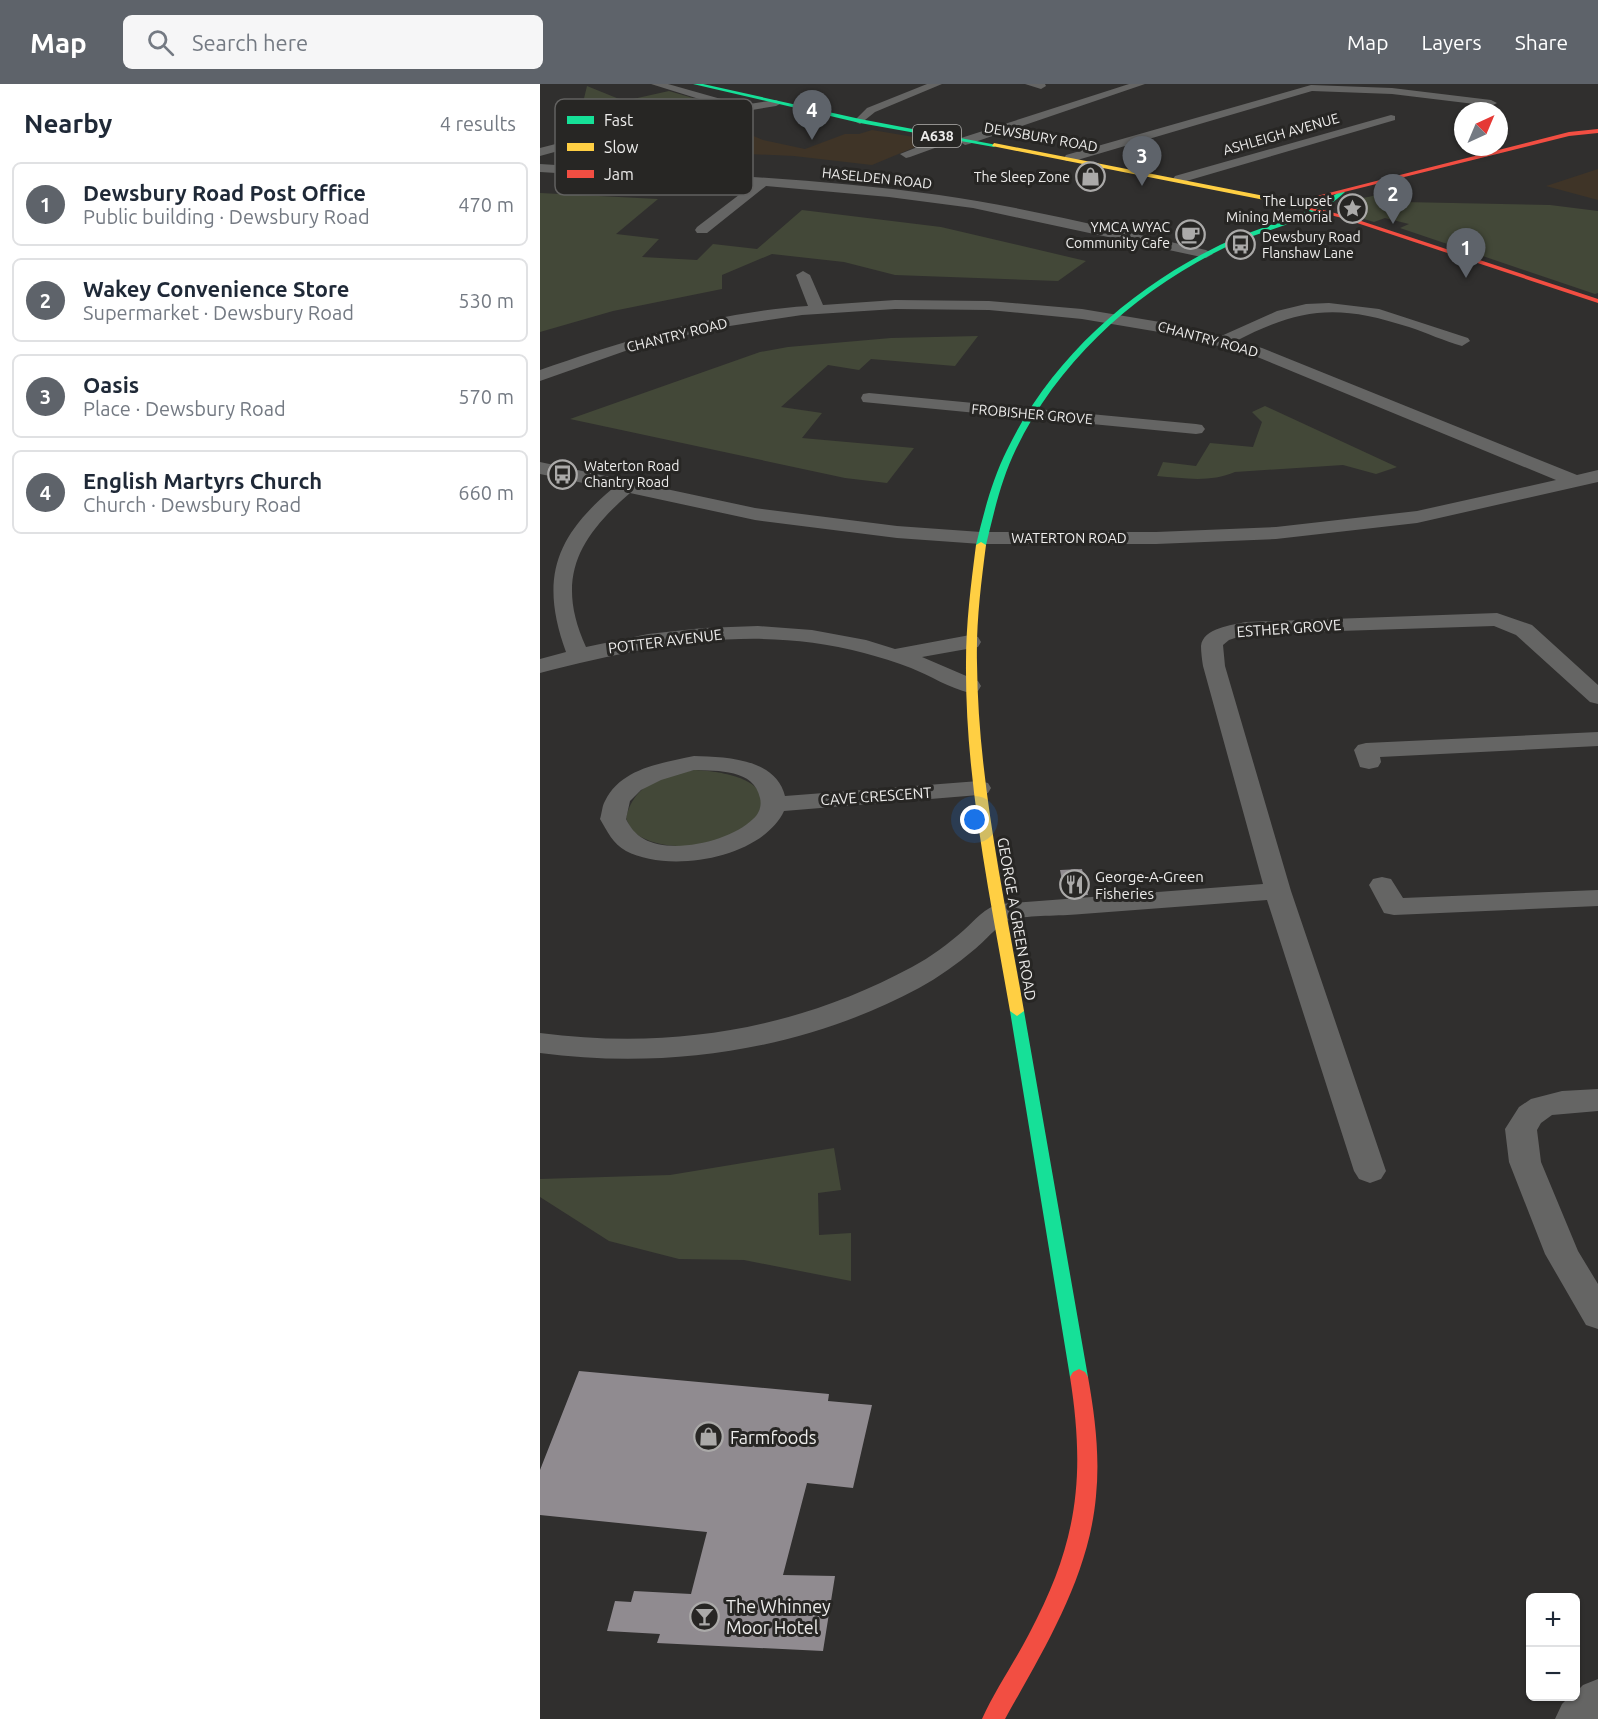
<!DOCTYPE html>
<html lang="en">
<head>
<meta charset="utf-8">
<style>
	body { margin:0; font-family:Ubuntu,sans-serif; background:#f6f6f7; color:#1f2937 }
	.controls { position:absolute; right:18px; bottom:18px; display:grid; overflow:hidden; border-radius:9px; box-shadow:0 2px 4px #0004 }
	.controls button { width:54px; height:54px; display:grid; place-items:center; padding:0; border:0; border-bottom:2px solid #e0e1e3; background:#fff; color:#1f2937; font:30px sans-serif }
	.compass { position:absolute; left:914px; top:18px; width:54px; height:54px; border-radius:50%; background:#fff; box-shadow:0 2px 4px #0004; rotate:44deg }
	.you { position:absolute; left:435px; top:736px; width:21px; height:21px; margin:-15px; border:4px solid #fff; border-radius:50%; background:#1a73e8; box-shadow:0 0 0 9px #1a73e833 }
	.badge { display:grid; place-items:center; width:39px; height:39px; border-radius:50%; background:#5e636a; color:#fff; font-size:20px; font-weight:700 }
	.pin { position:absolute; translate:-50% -50px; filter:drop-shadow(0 2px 3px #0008) }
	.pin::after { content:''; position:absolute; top:32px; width:21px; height:18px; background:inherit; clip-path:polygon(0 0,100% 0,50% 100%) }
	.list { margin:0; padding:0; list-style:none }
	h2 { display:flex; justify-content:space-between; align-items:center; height:78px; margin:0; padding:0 24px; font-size:26px }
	h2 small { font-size:20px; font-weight:400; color:#747a83 }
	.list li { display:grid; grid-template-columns:39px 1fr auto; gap:18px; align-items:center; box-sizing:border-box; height:84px; margin:0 12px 12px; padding:0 12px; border:2px solid #e0e1e3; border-radius:9px }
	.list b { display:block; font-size:22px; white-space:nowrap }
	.list p { margin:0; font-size:20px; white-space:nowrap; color:#747a83 }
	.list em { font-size:20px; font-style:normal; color:#747a83 }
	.icon { flex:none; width:33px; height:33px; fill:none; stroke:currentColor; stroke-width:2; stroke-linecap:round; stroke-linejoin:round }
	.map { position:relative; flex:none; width:1058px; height:1635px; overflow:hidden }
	header { display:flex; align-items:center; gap:36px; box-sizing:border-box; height:84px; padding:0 30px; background:#5e636a; color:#fff }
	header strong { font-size:28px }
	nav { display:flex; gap:33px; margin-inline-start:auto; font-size:21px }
	.search { width:420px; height:54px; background:#f6f6f7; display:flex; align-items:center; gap:15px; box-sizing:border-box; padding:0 21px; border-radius:9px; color:#747a83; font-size:22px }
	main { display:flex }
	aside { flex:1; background:#fff }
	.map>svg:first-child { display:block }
</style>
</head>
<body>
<header>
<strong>Map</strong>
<div class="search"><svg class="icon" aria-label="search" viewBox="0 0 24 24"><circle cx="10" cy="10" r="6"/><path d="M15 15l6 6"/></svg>Search here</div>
<nav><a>Map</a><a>Layers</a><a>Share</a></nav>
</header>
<main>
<aside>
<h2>Nearby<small>4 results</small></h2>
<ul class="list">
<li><span class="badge">1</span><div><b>Dewsbury Road Post Office</b><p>Public building · Dewsbury Road</p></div><em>470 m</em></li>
<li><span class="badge">2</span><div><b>Wakey Convenience Store</b><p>Supermarket · Dewsbury Road</p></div><em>530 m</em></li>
<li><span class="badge">3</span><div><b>Oasis</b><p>Place · Dewsbury Road</p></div><em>570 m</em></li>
<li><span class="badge">4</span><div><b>English Martyrs Church</b><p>Church · Dewsbury Road</p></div><em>660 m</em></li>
</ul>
</aside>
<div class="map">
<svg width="1058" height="1635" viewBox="0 0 1058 1635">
	<rect width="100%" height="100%" fill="#302f2e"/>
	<!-- education -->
	<path fill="#3f3427" d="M192,43l31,13 42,9 40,-15h14l13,-4 60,10 -60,25 -78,-9 -138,-6z
		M1058,85v31l-52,-14z"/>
	<!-- green -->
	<path fill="#434838" d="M47,2l37,15 45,-10 41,12 -28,5 -13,-7 -90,18z
		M0,109l118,6 -42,35 43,5 -17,18 55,3 16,-16 44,5 45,-39 139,17 145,34 -28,20 -163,-6 -51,-13 -72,-8 -50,21v14l-109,22 -73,21z
		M838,110l25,8 147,3 48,6v82l-3,1 -195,-66 9,-4 -24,-6 -11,4 -20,-6 -14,-9c13,-11 24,-7 38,-13z
		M438,252l-23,30 -84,-7 -12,11 -31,-5 -47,42 41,6 -20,25 112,10 -27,35 -42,-5 -275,-59 190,-67 28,-5 103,-9z
		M725,322l132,61 -21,7 -33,-9 -108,7c-26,11 -51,6 -78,4l6,-14 33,4 14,-23 43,4 9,-25 -10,-10z
		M154,686c25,1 90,9 60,50 -21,29 -91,35 -119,13 -4,-3 -7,-10 -9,-15 8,-35 36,-41 68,-48z
		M294,1064l7,42 -23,3 1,42 32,-2v48l-107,-21 -65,-1 -70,-18 -69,-44v-18l130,-4z"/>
	<!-- building -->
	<path fill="#908b90" d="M542,785l6,26 -23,1 -5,-26z
		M39,1287l250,23 -1,7 44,4 -19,83 -46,-5 -24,92 52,1 -12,75 -166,-8 3,-9 -53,-3 8,-30 16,1 3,-11 57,3 16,-62 -167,-17v-45z"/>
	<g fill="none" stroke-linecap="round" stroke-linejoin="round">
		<!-- street -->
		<path fill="#656564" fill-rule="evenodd" d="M111,0h17l67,19 1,3 40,-6 6,3 -6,3 -138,23 -98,27v-8l97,-25 91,-15z
			M387,0h15l-67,28 -15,12 -6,-3 13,-13z
			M485,0h20l1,2 -5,3z
			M589,0h16l-176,60 -4,1 -6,-4 2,-3z
			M771,1l81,3 99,12 6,3 -6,3 -99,-12 -80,-3 -238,70h-8l-2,-3 2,-3z
			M851,31l4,1v4l-212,62 -4,1 -6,-4 2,-3z
			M410,50l4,1v6l-44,16 -4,1 -6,-4z
			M0,80c133,9 267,13 399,31 90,13 178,35 267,55l7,4 -7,4 -233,-50 -84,-11 -123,-11 -59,47h-10l-2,-3 2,-3 55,-42 -212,-13z
			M263,187l7,4 13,30 72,-5 94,1 93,8 90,15 47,13 58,-26 29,-7 23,-1 50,6 89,29 2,3 -8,5c-18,-5 -35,-13 -53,-19 -71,-23 -107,-20 -173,14l26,7 315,127 21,-5v12l-181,41 -141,16 -120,5h-175l-84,-6 -142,-18 -125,-27c-52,45 -75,86 -44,154l62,-13 55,-6 55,-2 54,4 54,10 29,9 75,-14 8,2 3,5 -3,5 -56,10 56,24 3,5 -3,5 -8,2c-21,-5 -39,-17 -59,-25 -15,-6 -32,-11 -47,-15 -111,-30 -217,-7 -324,20v-14l26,-7c-26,-72 -12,-114 46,-163l-72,-15v-12l215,46 142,18 84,6h175l120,-5 141,-16 139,-31 -306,-126 -79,-20 -89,-15 -93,-9 -94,-1 -93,6 -92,14 -82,21 -88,31v-11c86,-30 176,-58 268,-64l-12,-31z
			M329,309l327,31 6,1 3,4 -3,4 -6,1 -333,-32 -2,-4 2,-4z
			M957,529l35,12 66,60v19l-8,-2 -74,-67 -22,-9 -247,8 -18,6 -6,5 2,21 66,225 95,280 -5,8 -11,4 -11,-4 -5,-8 -87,-271c-61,5 -123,9 -185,14 -18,2 -58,1 -73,6 -8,2 -26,23 -34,29 -18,15 -36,28 -56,39 -115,62 -251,82 -379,65v-20c131,17 255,-3 372,-66 19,-10 36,-23 52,-37 11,-10 21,-23 36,-26l263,-20 -60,-218c-1,-6 -2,-14 -2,-20 2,-18 31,-21 45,-24z
			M1058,648v14l-218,11 1,5 -3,5 -9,2 -9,-2 -6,-17 4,-5 8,-2z
			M154,672c31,1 82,2 91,40l194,-15 9,2 3,5 -3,5 -9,2 -195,16c-22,47 -114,63 -158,40 -13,-7 -19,-20 -26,-32 2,-6 2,-13 5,-18 16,-33 57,-38 89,-45zM154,686c24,1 60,-1 66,28 2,8 -1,16 -7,21 -22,22 -81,36 -109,20 -9,-5 -14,-12 -18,-20l4,-18 11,-11 20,-10z
			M842,793l9,2 12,19 195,-8v16l-204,9 -10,-2 -15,-28 4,-6z
			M1058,1005v22l-46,4 -11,8 -4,7 4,32 37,89 20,33v45l-12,-4 -41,-71 -36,-92 -4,-33 14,-22 12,-8 31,-8z
			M1058,1595v40h-43l7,-15 8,-8h6v-4l7,-7z"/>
		<!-- fast -->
		<path fill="#16e098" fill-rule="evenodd" d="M153,0h10l157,35 137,26 -3,2 -134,-24z
			M800,107l5,1c-32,31 -80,36 -119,55 -89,43 -167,113 -210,202 -15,31 -22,63 -30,96l-5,3 -4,-1 -1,-2c8,-33 16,-65 31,-95 44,-91 123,-161 213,-205 40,-20 84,-26 120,-54z
			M477,922l7,5 64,366 -3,5 -6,3 -6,-3 -3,-5 -60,-366z"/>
		<!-- slow -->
		<path fill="#ffcf43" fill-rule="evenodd" d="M454,59l291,57 3,2 -3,2 -293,-58z
			M441,458l5,3c-5,39 -10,78 -9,118 1,117 27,233 47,348l-7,5 -7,-5c-20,-115 -45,-231 -44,-348 0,-40 5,-79 10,-118z"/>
		<!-- jam -->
		<path fill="#f24e42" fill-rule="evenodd" d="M1058,45v4l-29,3 -249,62 -3,-2 252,-64z
			M745,116l61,16 252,83v4l-256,-85 -59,-15z
			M539,1285l6,3 3,5c7,39 12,79 8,119 -7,81 -52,153 -91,223h-23c13,-29 32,-56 47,-85 48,-90 57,-156 41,-257l3,-5z"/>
	</g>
	<!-- icons -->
	<defs>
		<symbol id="shop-ring" viewBox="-11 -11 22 22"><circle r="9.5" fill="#272624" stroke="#abaaa9" stroke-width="1.5"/><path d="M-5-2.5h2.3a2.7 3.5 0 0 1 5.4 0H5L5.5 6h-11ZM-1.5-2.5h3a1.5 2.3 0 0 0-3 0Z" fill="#abaaa9"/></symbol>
		<symbol id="sight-ring" viewBox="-11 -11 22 22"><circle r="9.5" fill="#272624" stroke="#abaaa9" stroke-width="1.5"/><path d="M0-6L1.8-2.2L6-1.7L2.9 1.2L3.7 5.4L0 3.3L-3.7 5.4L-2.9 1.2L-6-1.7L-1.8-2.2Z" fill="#abaaa9"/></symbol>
		<symbol id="cafe-ring" viewBox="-11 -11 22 22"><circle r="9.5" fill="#272624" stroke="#abaaa9" stroke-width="1.5"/><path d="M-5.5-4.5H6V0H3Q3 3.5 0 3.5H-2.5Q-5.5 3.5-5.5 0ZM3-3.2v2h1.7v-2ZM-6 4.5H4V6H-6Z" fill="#abaaa9"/></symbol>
		<symbol id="bus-ring" viewBox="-11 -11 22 22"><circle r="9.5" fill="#272624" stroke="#abaaa9" stroke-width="1.5"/><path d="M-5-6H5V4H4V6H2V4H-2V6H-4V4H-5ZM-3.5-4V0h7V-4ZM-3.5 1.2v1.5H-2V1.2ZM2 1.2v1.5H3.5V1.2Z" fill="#abaaa9"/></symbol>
		<symbol id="restaurant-ring" viewBox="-11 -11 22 22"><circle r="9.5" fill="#272624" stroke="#abaaa9" stroke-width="1.5"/><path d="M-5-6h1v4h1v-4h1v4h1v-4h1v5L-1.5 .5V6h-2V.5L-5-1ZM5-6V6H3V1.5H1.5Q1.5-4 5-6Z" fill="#abaaa9"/></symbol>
		<symbol id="bar-ring" viewBox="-11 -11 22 22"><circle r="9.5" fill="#272624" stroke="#abaaa9" stroke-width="1.5"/><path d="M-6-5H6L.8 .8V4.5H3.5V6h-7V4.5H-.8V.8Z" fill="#abaaa9"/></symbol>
	</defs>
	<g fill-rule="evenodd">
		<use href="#shop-ring" x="534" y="76" width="33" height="33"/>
		<use href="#sight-ring" x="796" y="108" width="33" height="33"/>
		<use href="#cafe-ring" x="634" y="134" width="33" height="33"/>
		<use href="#bus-ring" x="684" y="144" width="33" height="33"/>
		<use href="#bus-ring" x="6" y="374" width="33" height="33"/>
		<use href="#restaurant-ring" x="518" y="784" width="33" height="33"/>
		<use href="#shop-ring" x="152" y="1336" width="33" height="33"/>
		<use href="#bar-ring" x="148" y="1516" width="33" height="33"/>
	</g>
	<g text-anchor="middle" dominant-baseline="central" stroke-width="6" stroke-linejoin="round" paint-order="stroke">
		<!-- far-street labels -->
		<g font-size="14" fill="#edeceb" stroke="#272624">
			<text transform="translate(741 50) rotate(-16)">ASHLEIGH AVENUE</text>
			<text transform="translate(501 53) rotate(10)">DEWSBURY ROAD</text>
			<text transform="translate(337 94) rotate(6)">HASELDEN ROAD</text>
			<text transform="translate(137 251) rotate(-14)">CHANTRY ROAD</text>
			<text transform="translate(668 255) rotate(15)">CHANTRY ROAD</text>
			<text transform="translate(492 330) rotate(5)">FROBISHER GROVE</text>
			<text x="529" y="454">WATERTON ROAD</text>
		</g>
		<!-- shield labels -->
		<rect fill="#272624" stroke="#b2b1af" stroke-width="1.5" x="373" y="41" width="48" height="22" rx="4.5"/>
		<g font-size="14" font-weight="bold" fill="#edeceb">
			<text x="397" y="52">A638</text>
		</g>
		<!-- far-poi labels -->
		<g font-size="14" fill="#edeceb" stroke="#272624" text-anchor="end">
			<text x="530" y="93">The Sleep Zone</text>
			<text x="792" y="117">The Lupset<tspan x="792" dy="16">Mining Memorial</tspan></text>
			<text x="630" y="143">YMCA WYAC<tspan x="630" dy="16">Community Cafe</tspan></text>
			<text x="722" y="153" text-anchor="start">Dewsbury Road<tspan x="722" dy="16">Flanshaw Lane</tspan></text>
			<text x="44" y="382" text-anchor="start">Waterton Road<tspan x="44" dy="16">Chantry Road</tspan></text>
		</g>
		<!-- street labels -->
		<g font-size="15" fill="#edeceb" stroke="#272624">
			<text transform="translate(749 544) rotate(-4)">ESTHER GROVE</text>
			<text transform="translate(125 557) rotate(-7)">POTTER AVENUE</text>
			<text transform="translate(336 712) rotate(-4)">CAVE CRESCENT</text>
			<text transform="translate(477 835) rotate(80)">GEORGE A GREEN ROAD</text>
		</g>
		<!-- poi labels -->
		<g font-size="15" fill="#edeceb" stroke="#272624" text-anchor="start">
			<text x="555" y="792">George-A-Green<tspan x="555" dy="17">Fisheries</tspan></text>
		</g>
		<!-- near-poi labels -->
		<g font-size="18" fill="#edeceb" stroke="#272624" text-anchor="start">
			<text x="190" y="1353">Farmfoods</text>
			<text x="186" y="1522">The Whinney<tspan x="186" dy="21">Moor Hotel</tspan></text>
		</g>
	</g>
	<!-- legend -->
	<rect x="15" y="15" width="198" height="96" rx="9" fill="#272624" stroke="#626160" stroke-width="1.5"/>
	<rect x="27" y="32" width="27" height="8" fill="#16e098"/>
	<rect x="27" y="59" width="27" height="8" fill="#ffcf43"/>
	<rect x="27" y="86" width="27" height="8" fill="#f24e42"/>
	<g font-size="16" fill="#edeceb">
		<text x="64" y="42">Fast</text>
		<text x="64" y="69">Slow</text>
		<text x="64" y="96">Jam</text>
	</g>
</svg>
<div class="controls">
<button>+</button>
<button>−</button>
</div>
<svg class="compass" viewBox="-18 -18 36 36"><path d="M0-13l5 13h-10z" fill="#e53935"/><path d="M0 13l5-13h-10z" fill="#747a83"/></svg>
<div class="you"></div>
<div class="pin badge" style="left:926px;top:194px">1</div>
<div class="pin badge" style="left:853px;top:140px">2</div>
<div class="pin badge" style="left:602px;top:102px">3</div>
<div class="pin badge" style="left:272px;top:56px">4</div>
</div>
</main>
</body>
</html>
